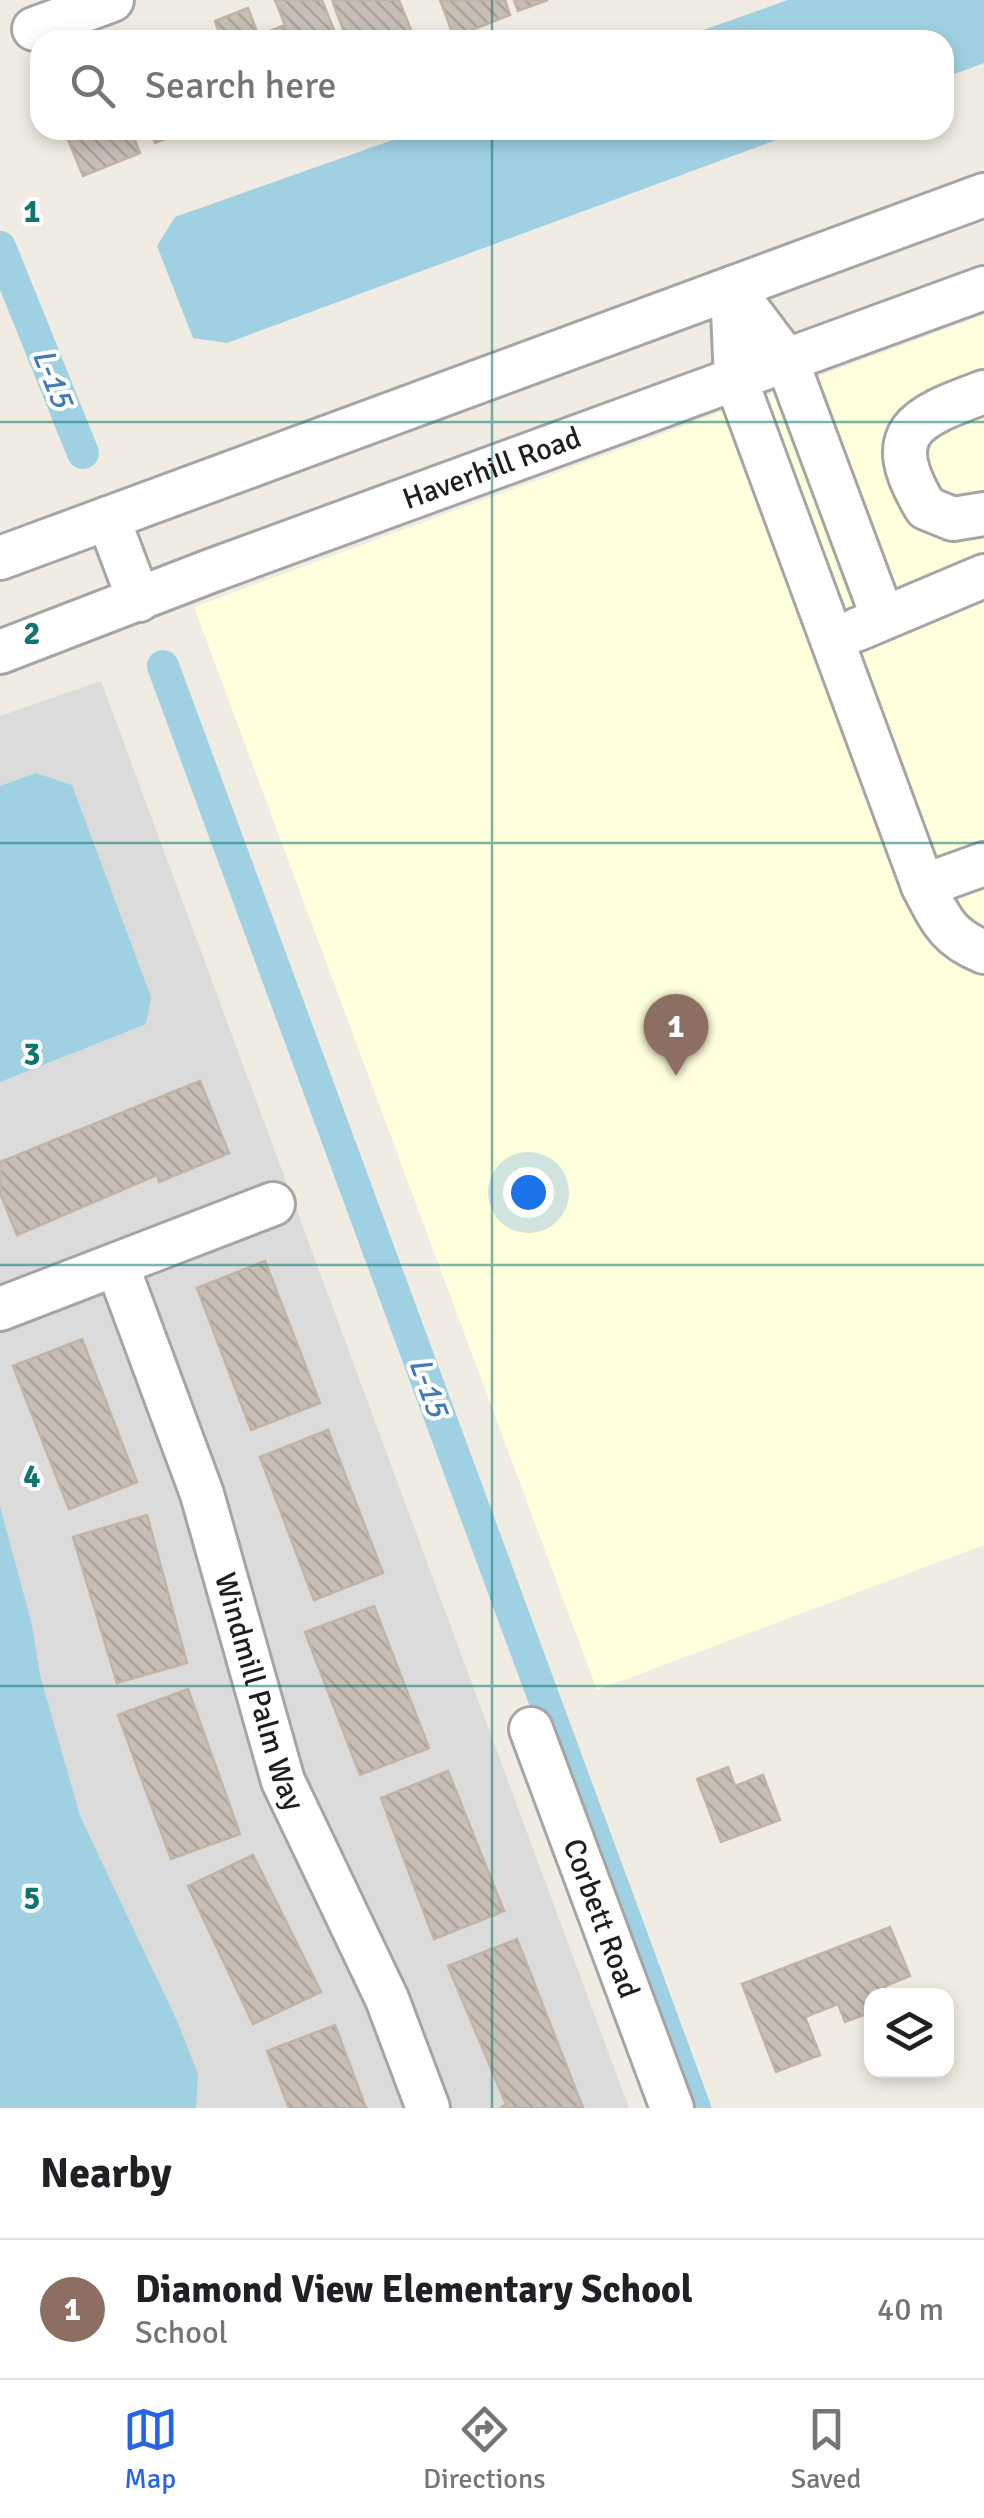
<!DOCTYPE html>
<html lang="en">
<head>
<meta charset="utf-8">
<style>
	body { margin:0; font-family:Signika,sans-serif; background:#f2f2f2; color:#202124 }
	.controls { position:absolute; right:30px; bottom:30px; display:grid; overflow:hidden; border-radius:20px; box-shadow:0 5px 15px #0003 }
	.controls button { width:90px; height:90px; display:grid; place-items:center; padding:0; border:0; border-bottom:2px solid #e0e0e0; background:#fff; color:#202124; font:50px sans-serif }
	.you { position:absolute; left:528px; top:1192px; width:35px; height:35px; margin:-25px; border:8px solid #fff; border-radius:50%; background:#1a73e8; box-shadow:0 0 0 15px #1a73e833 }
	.badge { display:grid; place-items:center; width:65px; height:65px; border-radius:50%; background:#2563eb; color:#fff; font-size:32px; font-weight:700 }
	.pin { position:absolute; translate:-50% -82px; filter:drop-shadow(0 2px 5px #0008) }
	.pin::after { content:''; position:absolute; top:52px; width:35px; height:30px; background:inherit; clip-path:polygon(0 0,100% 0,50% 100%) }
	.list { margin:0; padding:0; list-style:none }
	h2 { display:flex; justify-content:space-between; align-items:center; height:130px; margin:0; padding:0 40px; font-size:42px }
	h2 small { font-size:32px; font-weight:400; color:#757577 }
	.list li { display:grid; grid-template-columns:65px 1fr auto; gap:30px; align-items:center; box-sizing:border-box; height:140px; padding:0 40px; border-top:2px solid #e0e0e0 }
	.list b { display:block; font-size:38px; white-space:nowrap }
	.list p { margin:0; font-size:32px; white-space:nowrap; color:#757577 }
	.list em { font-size:32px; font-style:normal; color:#757577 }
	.icon { flex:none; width:55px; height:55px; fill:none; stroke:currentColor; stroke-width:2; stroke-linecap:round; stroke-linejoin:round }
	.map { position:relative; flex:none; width:984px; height:2108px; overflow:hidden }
	.search { position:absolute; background:#fff; box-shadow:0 5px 15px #0003; left:30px; right:30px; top:30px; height:110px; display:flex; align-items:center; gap:25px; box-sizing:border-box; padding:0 35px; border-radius:30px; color:#757577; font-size:38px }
	.sheet { height:270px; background:#fff }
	nav { display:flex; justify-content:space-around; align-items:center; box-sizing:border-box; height:140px; border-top:2px solid #e0e0e0; background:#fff; font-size:28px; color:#757577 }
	nav a { display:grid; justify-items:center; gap:5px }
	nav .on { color:#2563eb }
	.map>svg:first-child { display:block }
</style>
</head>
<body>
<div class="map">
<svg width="984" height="2108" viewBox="0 0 984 2108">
	<defs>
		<pattern id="building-back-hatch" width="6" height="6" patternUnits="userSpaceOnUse" patternTransform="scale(2.5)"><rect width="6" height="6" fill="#c8beb6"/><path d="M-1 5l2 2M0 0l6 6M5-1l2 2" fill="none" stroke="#aba39c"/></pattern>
	</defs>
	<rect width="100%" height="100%" fill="#f0ece3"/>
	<!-- residential -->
	<path fill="#dcdbdb" d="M101,681l528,1427h-629v-1392z"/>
	<!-- education -->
	<path fill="#feffdd" d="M984,315v1230l-387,145 -403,-1083z"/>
	<!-- water -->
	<path fill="#a0d1e2" d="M788,0h196v63l-40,15v-38h-269z
		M421,130h382l-576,213 -34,-5 -36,-92 18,-29z
		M36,773l36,12 79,212 -5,27 -146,58v-296z
		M0,1506l32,119 8,50 40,141 98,207 20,51 -2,34h-196z"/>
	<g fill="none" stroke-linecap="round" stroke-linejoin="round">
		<!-- canal -->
		<path stroke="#a0d1e2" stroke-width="32" d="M0,247l83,206
			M163,666l532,1442"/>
	</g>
	<!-- building -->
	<path fill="url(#building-back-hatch)" stroke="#c3b3a4" stroke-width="2.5" d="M275,0h47l16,40h-68l-3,-8 18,-7z
		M332,0h67l16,40h-68z
		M440,0h65l5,15 -56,22z
		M514,0h34l-30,11z
		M248,8l12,32h-38l-7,-19z
		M64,130h67l9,23 -57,23z
		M150,130h38l-33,13z
		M200,1081l29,72 -70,29 -2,-7 -140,60 -17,-42v-31z
		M265,1261l55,142 -69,27 -54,-142z
		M82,1339l55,143 -68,27 -56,-143z
		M328,1430l55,143 -69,27 -54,-143z
		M147,1515l40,148 -70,20 -44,-146z
		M374,1606l55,142 -69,27 -55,-143z
		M188,1689l52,145 -69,25 -53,-144z
		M728,1767l7,19 28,-11 17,45 -59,22 -24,-63z
		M448,1771l56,140 -70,28 -53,-141z
		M253,1855l68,137 -68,32 -65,-138z
		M890,1927l20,49 -25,10 3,10h-16v16l-27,10 -7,-18 -33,13 15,38 -44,17 -34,-88z
		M517,1939l66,169h-83l6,-4 -58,-138z
		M335,2025l31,83h-77l-22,-57z"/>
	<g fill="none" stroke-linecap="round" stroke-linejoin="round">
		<defs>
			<g id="minor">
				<path d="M34,29l78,-29"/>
				<path d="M732,288l4,92 187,506c18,34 24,51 61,66"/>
				<path d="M732,288l55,73 96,257"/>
				<path d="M984,392c-68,25 -105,39 -58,116l27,11 31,-5"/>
				<path d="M108,518l31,82"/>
				<path d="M0,558l984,-363"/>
				<path d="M856,630l128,-54"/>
				<path id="s1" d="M0,652l213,-82 771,-282"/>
				<path d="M923,886l61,-22"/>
				<path id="s2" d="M117,1265l85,229 81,287 104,218 41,109"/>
				<path d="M0,1309l273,-105"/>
				<path id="s3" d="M531,1729l141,379"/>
			</g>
		</defs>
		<!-- minor casing -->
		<use href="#minor" stroke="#a5a5a5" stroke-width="48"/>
		<!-- minor -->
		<use href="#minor" stroke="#fff" stroke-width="42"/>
	</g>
	<!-- grid -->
	<path fill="none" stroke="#0f766e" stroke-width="2.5" stroke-opacity="0.55" d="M492,0v40M492,130v1978M0,422h984M0,843h984M0,1265h984M0,1686h984"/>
	<g text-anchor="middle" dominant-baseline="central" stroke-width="8" stroke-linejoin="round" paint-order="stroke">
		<!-- street labels -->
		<g font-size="30" fill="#1e1e1e" stroke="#fff">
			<text stroke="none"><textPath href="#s1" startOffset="525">Haverhill Road</textPath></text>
			<text stroke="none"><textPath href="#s2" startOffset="450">Windmill Palm Way</textPath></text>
			<text stroke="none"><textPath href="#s3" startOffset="202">Corbett Road</textPath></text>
		</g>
		<!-- water labels -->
		<g font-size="32" font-style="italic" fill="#4279b7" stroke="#fff">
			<text transform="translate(53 378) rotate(68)">L-15</text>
			<text transform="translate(429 1387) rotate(70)">L-15</text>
		</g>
	</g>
	<g font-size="32" text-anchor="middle" font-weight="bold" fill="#0f766e" stroke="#fff" stroke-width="8" stroke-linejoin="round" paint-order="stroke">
		<text x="32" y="222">1</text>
		<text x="32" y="644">2</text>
		<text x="32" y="1065">3</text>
		<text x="32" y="1487">4</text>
		<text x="32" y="1909">5</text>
	</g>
</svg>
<div class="controls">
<button><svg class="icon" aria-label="layers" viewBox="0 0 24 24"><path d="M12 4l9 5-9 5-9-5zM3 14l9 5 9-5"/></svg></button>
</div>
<div class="you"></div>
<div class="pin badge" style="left:676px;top:1076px;background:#8d6e63">1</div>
<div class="search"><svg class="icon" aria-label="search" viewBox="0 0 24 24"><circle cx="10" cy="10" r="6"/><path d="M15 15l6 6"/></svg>Search here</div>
</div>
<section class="sheet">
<h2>Nearby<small></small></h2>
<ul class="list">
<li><span class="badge" style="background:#8d6e63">1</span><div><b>Diamond View Elementary School</b><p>School</p></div><em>40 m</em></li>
</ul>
</section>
<nav>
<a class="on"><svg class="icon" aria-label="map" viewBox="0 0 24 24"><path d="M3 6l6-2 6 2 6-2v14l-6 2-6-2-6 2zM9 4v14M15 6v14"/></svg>Map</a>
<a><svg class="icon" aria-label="directions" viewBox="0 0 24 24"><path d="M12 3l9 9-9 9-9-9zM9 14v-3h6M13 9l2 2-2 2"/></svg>Directions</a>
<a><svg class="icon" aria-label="saved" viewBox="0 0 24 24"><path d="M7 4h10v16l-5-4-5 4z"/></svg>Saved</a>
</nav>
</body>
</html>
